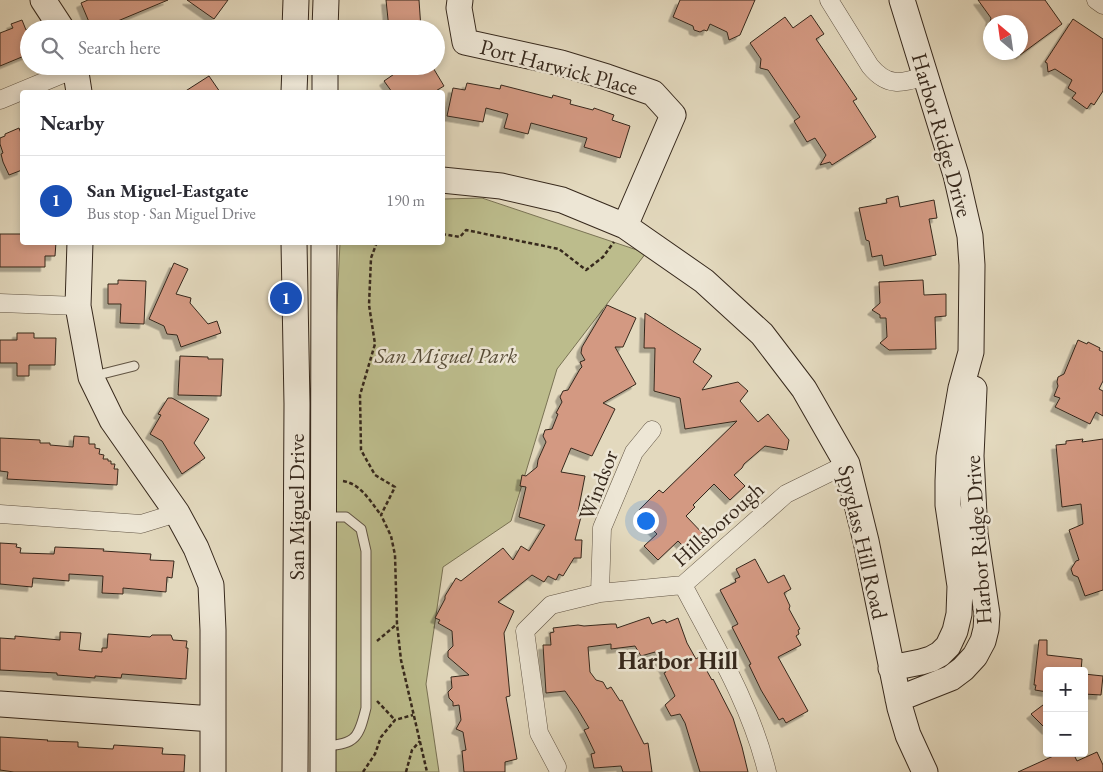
<!DOCTYPE html>
<html lang="en">
<head>
<meta charset="utf-8">
<style>
	body { margin:0; font-family:"EB Garamond",serif; background:#f2f2f3; color:#2b2b33 }
	.controls { position:absolute; right:15px; bottom:15px; display:grid; overflow:hidden; border-radius:5px; box-shadow:0 2px 8px #0003 }
	.controls button { width:45px; height:45px; display:grid; place-items:center; padding:0; border:0; border-bottom:1px solid #e1e1e2; background:#fff; color:#2b2b33; font:25px sans-serif }
	.compass { position:absolute; left:983px; top:15px; width:45px; height:45px; border-radius:50%; background:#fff; box-shadow:0 2px 8px #0003; rotate:331deg }
	.you { position:absolute; left:645px; top:520px; width:18px; height:18px; margin:-12px; border:4px solid #fff; border-radius:50%; background:#1a73e8; box-shadow:0 0 0 8px #1a73e833 }
	.badge { display:grid; place-items:center; width:32px; height:32px; border-radius:50%; background:#8f2418; color:#fff; font-size:16px; font-weight:700 }
	.pin { position:absolute; translate:-50% -50%; border:2px solid #fff; box-shadow:0 1px 5px #0006 }
	.list { margin:0; padding:0; list-style:none }
	h2 { display:flex; justify-content:space-between; align-items:center; height:65px; margin:0; padding:0 20px; font-size:21px }
	h2 small { font-size:16px; font-weight:400; color:#7c7c81 }
	.list li { display:grid; grid-template-columns:32px 1fr auto; gap:15px; align-items:center; box-sizing:border-box; height:90px; padding:0 20px; border-top:1px solid #e1e1e2 }
	.list b { display:block; font-size:19px; white-space:nowrap }
	.list p { margin:0; font-size:16px; white-space:nowrap; color:#7c7c81 }
	.list em { font-size:16px; font-style:normal; color:#7c7c81 }
	.icon { flex:none; width:28px; height:28px; fill:none; stroke:currentColor; stroke-width:2; stroke-linecap:round; stroke-linejoin:round }
	.map { position:relative; flex:none; width:1103px; height:772px; overflow:hidden }
	.search { position:absolute; background:#fff; box-shadow:0 2px 8px #0003; left:20px; top:20px; width:425px; height:55px; display:flex; align-items:center; gap:12px; box-sizing:border-box; padding:0 18px; border-radius:28px; color:#7c7c81; font-size:19px }
	.panel { position:absolute; background:#fff; box-shadow:0 2px 8px #0003; left:20px; top:90px; width:425px; height:155px; border-radius:5px }
	.map>svg:first-child { display:block }
</style>
</head>
<body>
<div class="map">
<svg width="1103" height="772" viewBox="0 0 1103 772">
	<defs>
		<filter id="shadow"><feDropShadow dx="-4.5" dy="4.5" stdDeviation="0" flood-color="#0004"/></filter>
	</defs>
	<rect width="100%" height="100%" fill="#e3d9be"/>
	<filter id="stains"><feTurbulence type="fractalNoise" baseFrequency=".004" numOctaves="4"/><feColorMatrix values="0 0 0 0 .2 0 0 0 0 .09 0 0 0 0 .02 0 0 0 .5 -.17"/></filter>
	<radialGradient id="worn" r=".72"><stop offset=".6" stop-color="#630" stop-opacity="0"/><stop offset="1" stop-color="#630" stop-opacity=".3"/></radialGradient>
	<!-- green -->
	<path fill="#bcbc8c" stroke="#797254" d="M482,198l164,55 -89,116 -46,152 -68,46 -17,117 13,88h-112l1,-278 12,-251 102,-1 1,-43z"/>
	<!-- building -->
	<path fill="#d39982" stroke="#36281c" filter="url(#shadow)" d="M88,0h80l-67,28 -1,-3 -8,4 -11,-26z
		M187,0h41l-14,19z
		M386,0h33l2,29h-32z
		M680,0h75l-15,35 -11,5 -2,-8 -17,-8 -3,7 -3,-1 -4,2 -6,-2 -1,-4 -20,-9z
		M978,0h67l17,24 -42,31v-33h-30l1,-4z
		M811,15l13,19 -8,5 41,60 -4,2 23,36 -44,28 -2,-3 -10,3 6,-10 -11,-17 -8,4 -13,-21 6,-4 -32,-47 -8,-2 1,-9 -11,-16 35,-26 8,11z
		M1073,19l30,20v52l-9,14 -3,-2 -4,6 -15,-11 4,-5 -8,-5 4,-8 -17,-11 -7,3 -1,-9 -2,-1z
		M22,20l4,10 3,-2v26l-29,12v-33l13,-5 -2,-4z
		M406,66h26l12,20 -10,6h-42l-8,-11z
		M209,76l11,16h-36z
		M467,83l33,6 1,-4 51,13 1,-3 18,5 -1,4 23,6 1,-2 20,7 -2,5 18,6 -10,32 -36,-11 3,-9 -56,-15 -3,11 -24,-6 4,-14 -22,-6 -3,14 -36,-6 6,-28 12,2z
		M19,128l3,8v34l-13,5 -6,-13 -2,-8 2,-1 -3,-9v-6l5,-2v-2z
		M898,196l2,11 34,-7 3,18 -8,1 7,36 -52,11 -2,-11 -10,2 -3,-16 -3,-1 -7,-32 28,-5 -1,-4z
		M0,234h22v8h34l-1,14h-10v11h-45z
		M174,263l14,6 -12,25 15,4 -1,5 18,21 9,-3 4,12 -40,14 -4,-12 -10,-1 -3,-8 -15,-7z
		M118,280l28,1 -2,43 -24,-1 1,-19h-13v-20h10z
		M923,280l1,15 22,-1v22l-11,1 1,32 -47,1 -9,-7 7,-6 -1,-19h-6v-3l-8,-5 8,-7 -1,-21z
		M607,305l29,13 -13,29h-8l21,37 -33,19 12,6 -23,47 -21,-8 -10,24 24,4 -7,36 4,1 -7,27h7l-1,18h-7l-11,18 -4,-2 -3,6 -8,-4 -4,6 -12,-7 -34,27 16,9 -10,22 6,63 -4,1 11,62 -12,3v10h-41l-2,-21 4,-1 -3,-18 -7,-3 5,-9 -2,-15 -6,1v-4l-4,-4 -1,-6 4,-4 -1,-11 18,-2 -21,-18v-6l5,-5 -1,-15 -14,-8 2,-3 -5,-2 10,-19v-3l11,-18 5,3 42,-33 10,12 8,-14 8,5 16,-26 -26,-8 7,-30 -6,-1 2,-11 4,1 11,-9 1,-7 8,-18 -3,-6 2,-6 7,-1 6,-15 -2,-1 6,-11 -2,-5 3,-6 5,-1 12,-21 2,-2 -2,-5 5,-2 -4,-7 1,-6z
		M645,313l56,36 -8,13 19,14 -10,14 36,-8 10,9 -8,10 18,21 10,-8 21,26 -2,10 -22,-4 -21,18 -2,4 -8,7 11,11 -15,14 -16,-16 -21,21 2,2 -9,9 21,22 -16,16 -13,-13 -20,19 -14,-14 13,-12 -5,-5 3,-3 -16,-16 20,-20 4,3 74,-72 -52,8 -5,-31 -26,-7 1,-43h-11z
		M17,333h17v5h22l-1,27h-26v11h-12v-13h-17v-23h17z
		M1078,340l9,4 1,-2 12,6 -1,2 4,2v29l-4,8 4,2v25l-7,-4 -6,12 -35,-17 5,-9 -6,-2 4,-10 -1,-4 1,-5 6,-3z
		M180,356l28,1v2h15l-2,37 -43,-1z
		M168,398h4l37,21 -15,24 11,15 -23,16 -20,-33 -12,-7 11,-19 -3,-1z
		M74,436l15,1v7h6v4l5,1 -1,5 5,1 -1,4h5v2h3v3h4l-1,5h4l-1,16 -110,-6 1,-7 -8,-1v-33l40,2v3h10v2l23,2z
		M1083,439l-1,3 21,-3v151l-18,6 -7,-19 -5,-2 -2,-6 5,-8 3,-1 -10,-30 14,-6 -2,-20 -19,3 -6,-62 10,-1v-3z
		M0,543l17,1 -1,3 5,1 -1,5 34,1 1,-7 49,2 -1,2 48,3 -1,6 24,1 -2,17 -5,-1 -1,15 -43,-4v6l-21,-1 1,-17 -34,-2v7l-36,-3 -1,9 -32,-3z
		M755,559l13,24 16,-8 7,14 -7,4 6,13 -1,3 11,20 -2,1 1,4 -3,2 5,9 -23,12 30,54 -22,12 -3,-5 -4,2 -18,-30 -12,-25 2,-1 -19,-37 6,-3 -18,-34 16,-8 -1,-3 5,-2 -4,-8z
		M649,617l3,7 11,-4 3,1v2l12,-5 9,25 9,16 3,-2 13,23 1,-1 20,39 9,29 6,25h-48l-15,-49 -5,-9 -9,2 -6,-11 10,-9 -11,-23 2,-1 -11,-20 -14,4 -6,-10 -24,3v-5l-23,3 2,25 6,8 7,2 4,7 4,-2 9,14 2,-1 22,44 4,-1 4,29h-29l-2,-6 -27,2 -3,-14 4,-1 -11,-23 5,-2 -12,-20 -12,-17 -19,2 -3,-48h8l-1,-12 4,-1 -1,-4 25,-3 6,1 27,-2h5l1,4z
		M60,632l21,1 -2,17 23,2v-4h5l1,-14 42,3 2,-2h19l2,5 14,1 -1,7h2l-2,31 -64,-5 -1,4 -26,-2v2l-38,-3v-2l-57,-3v-32l15,1v-3l45,4z
		M1039,640h8v15l35,4 -1,12h-34v21l-12,-2 1,-5h-2z
		M1084,674l19,2 -2,19 -17,-1z
		M1047,702v28l-16,-16z
		M0,737l48,3 -1,1 31,1v5l35,2 1,-4 49,3 -1,6 23,1 -1,17h-170l-14,-2z
		M1097,752l6,13v7h-85l42,-19h13l4,8z"/>
	<g fill="none" stroke-linecap="round" stroke-linejoin="round">
		<defs>
			<path id="lane" d="M94,376l40,-10
				M324,517h22l15,12 5,22v157c-7,29 -10,36 -40,38"/>
			<path id="street" d="M829,0l41,66c18,22 32,17 55,10
				M1096,0l7,5
				M0,100l82,-34
				M0,303l78,3
				M0,514l141,10 36,-11
				M683,585c32,61 68,120 84,187
				M600,593l2,-65 32,-76 18,-22
				M557,767l-18,-34 -14,-102 26,-26 49,-12 83,-8 103,-91 61,-30"/>
			<path id="secondary" d="M43,0l19,29
				M460,0l-1,8 6,34 96,21 46,14 46,16 20,22 -48,111
				M295,29l1,-29
				M325,29l1,-29
				M75,66l4,26
				M294,92l1,-26
				M325,92v-26
				M442,180l59,6 61,14 63,26 79,55 58,53 42,55 43,75 19,77 34,167 8,27 17,37
				M80,242l-2,64 13,71 21,43 65,93 19,35 15,37 2,45v142
				M294,242l3,162 -2,368
				M891,668l30,-6 10,-3 9,-5 8,-8 7,-15 4,-17 1,-28 -12,-81v-24l1,-24 12,-69 10,-36 1,-87 -2,-29 -14,-61 -54,-175
				M898,699l53,-21 12,-9 12,-13 8,-15 3,-12 1,-15 -12,-80 -4,-78 3,-67
				M0,704l213,15
				M323,772l1,-530"/>
		</defs>
		<!-- lane casing -->
		<use href="#lane" stroke="#615444" stroke-width="11"/>
		<!-- street casing -->
		<use href="#street" stroke="#615444" stroke-width="19"/>
		<!-- secondary casing -->
		<use href="#secondary" stroke="#36281c" stroke-width="27"/>
		<!-- path -->
		<path stroke="#36281c" stroke-width="2.5" stroke-dasharray="4 2.5" stroke-linecap="butt" d="M442,234l18,3 6,-7 93,19 27,21 17,-13 11,-15
			M377,242l-6,16 -2,47 6,39 -15,51 1,55 14,25 20,12 -14,28 10,21 4,19 2,69 4,36 26,112
			M343,481c18,3 27,20 38,34
			M377,641l20,-17
			M377,701l18,19
			M363,772l12,-18 6,-17 14,-17 18,-5
			M406,772l6,-22 8,-9"/>
		<!-- lane -->
		<use href="#lane" stroke="#ede6d5" stroke-width="9"/>
		<!-- street -->
		<use href="#street" stroke="#ede6d5" stroke-width="18"/>
		<!-- secondary -->
		<use href="#secondary" stroke="#ede6d5" stroke-width="25"/>
	</g>
	<g text-anchor="middle" dominant-baseline="central" stroke-width="5" stroke-linejoin="round" paint-order="stroke">
		<!-- street labels -->
		<g font-size="22" fill="#36281c" stroke="#ede6d5">
			<text transform="translate(559 67) rotate(15)">Port Harwick Place</text>
			<text transform="translate(942 135) rotate(74)">Harbor Ridge Drive</text>
			<text transform="translate(598 485) rotate(-69)">Windsor</text>
			<text transform="translate(296 507) rotate(-90)">San Miguel Drive</text>
			<text transform="translate(718 524) rotate(-42)">Hillsborough</text>
			<text transform="translate(978 540) rotate(-94)">Harbor Ridge Drive</text>
			<text transform="translate(863 542) rotate(77)">Spyglass Hill Road</text>
		</g>
		<!-- park labels -->
		<g font-size="22" font-style="italic" fill="#584d38" stroke="#ede6d5">
			<text x="446" y="355">San Miguel Park</text>
		</g>
		<!-- neighbourhood labels -->
		<g font-size="24" font-weight="bold" fill="#36281c" stroke="#ede6d5">
			<text x="678" y="660">Harbor Hill</text>
		</g>
	</g>
	<rect width="100%" height="100%" filter="url(#stains)"/>
	<rect width="100%" height="100%" fill="url(#worn)"/>
</svg>
<div class="controls">
<button>+</button>
<button>−</button>
</div>
<svg class="compass" viewBox="-18 -18 36 36"><path d="M0-13l5 13h-10z" fill="#e53935"/><path d="M0 13l5-13h-10z" fill="#7c7c81"/></svg>
<div class="you"></div>
<div class="pin badge" style="left:286px;top:298px;background:#1a4fb4">1</div>
<div class="search"><svg class="icon" aria-label="search" viewBox="0 0 24 24"><circle cx="10" cy="10" r="6"/><path d="M15 15l6 6"/></svg>Search here</div>
<section class="panel">
<h2>Nearby<small></small></h2>
<ul class="list">
<li><span class="badge" style="background:#1a4fb4">1</span><div><b>San Miguel-Eastgate</b><p>Bus stop · San Miguel Drive</p></div><em>190 m</em></li>
</ul>
</section>
</div>
</body>
</html>
